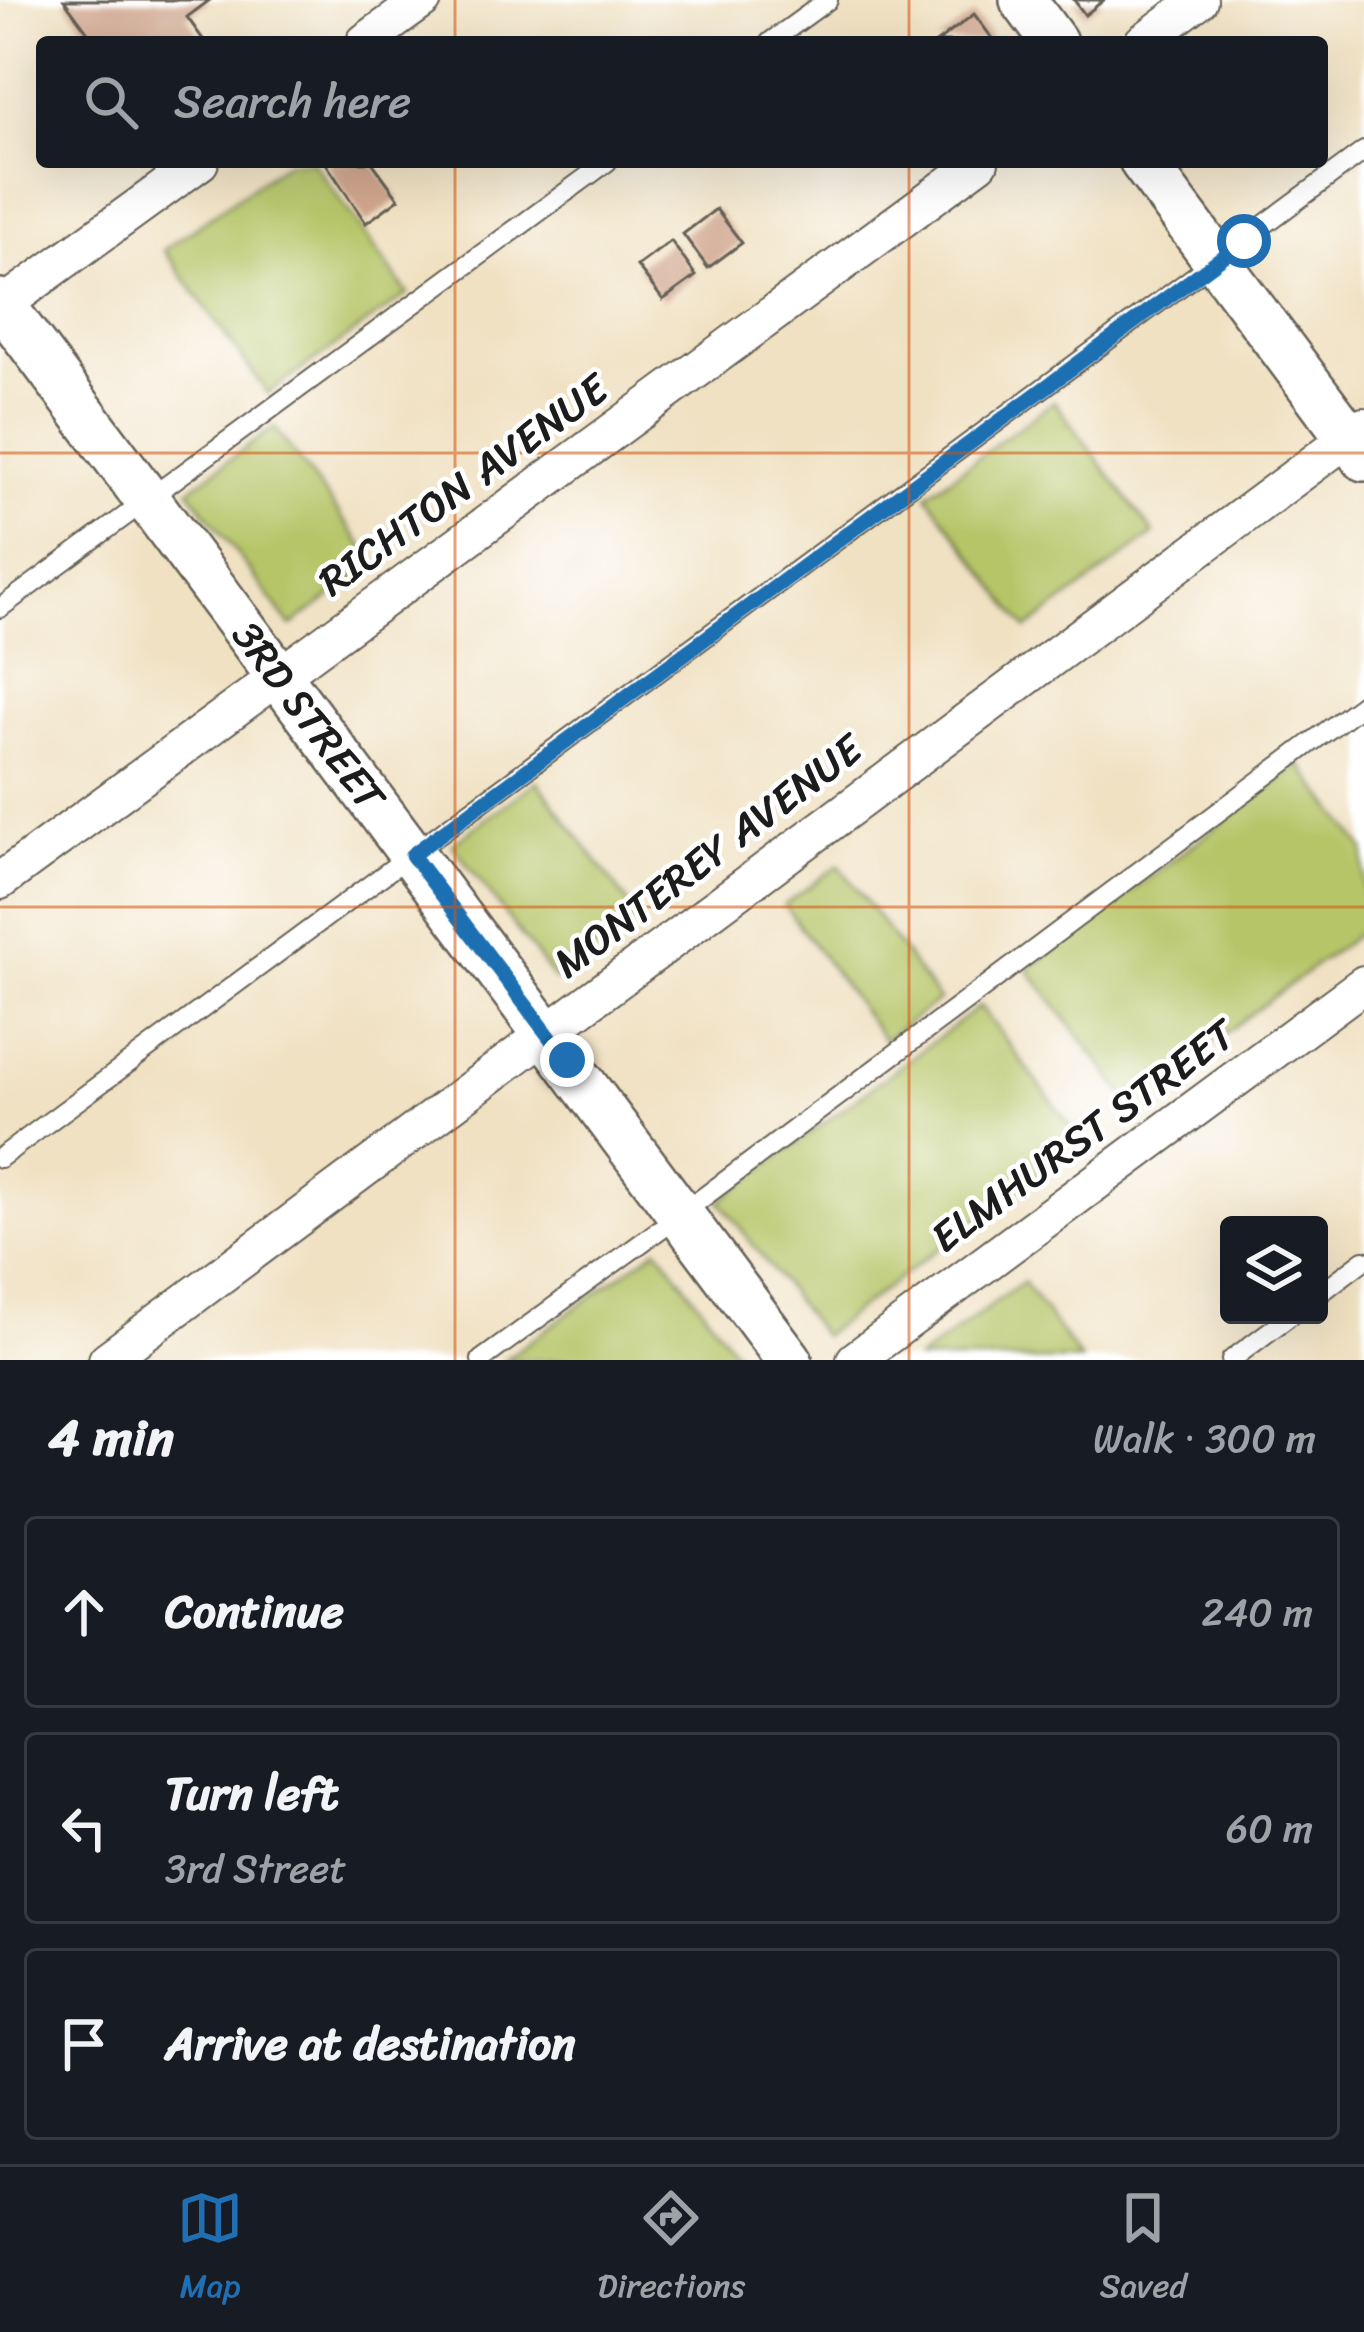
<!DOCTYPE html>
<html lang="en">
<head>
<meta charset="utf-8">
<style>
	body { margin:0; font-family:Sriracha,sans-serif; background:#20242c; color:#f1f3f6 }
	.controls { position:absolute; right:36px; bottom:36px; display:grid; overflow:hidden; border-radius:12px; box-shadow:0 12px 48px #0002 }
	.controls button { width:108px; height:108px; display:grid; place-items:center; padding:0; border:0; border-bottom:3px solid #363941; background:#171b24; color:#f1f3f6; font:60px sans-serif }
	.stop { position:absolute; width:36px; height:36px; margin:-27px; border:9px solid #1f6fb2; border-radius:50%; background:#fff }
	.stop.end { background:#1f6fb2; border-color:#fff; box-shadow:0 3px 12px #0008 }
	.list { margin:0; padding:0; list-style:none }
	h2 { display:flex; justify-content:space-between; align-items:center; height:156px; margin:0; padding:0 48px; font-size:51px }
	h2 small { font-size:39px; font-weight:400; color:#9ea1a6 }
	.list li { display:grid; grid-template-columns:78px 1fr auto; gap:36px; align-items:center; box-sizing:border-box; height:192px; margin:0 24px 24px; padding:0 24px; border:3px solid #363941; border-radius:12px }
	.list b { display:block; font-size:45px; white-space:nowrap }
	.list p { margin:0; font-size:39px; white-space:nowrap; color:#9ea1a6 }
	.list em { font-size:39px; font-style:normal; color:#9ea1a6 }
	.icon { flex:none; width:66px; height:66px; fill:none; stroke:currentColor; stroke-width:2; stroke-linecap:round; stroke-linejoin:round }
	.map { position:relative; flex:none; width:1364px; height:1360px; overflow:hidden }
	.search { position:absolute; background:#171b24; box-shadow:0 12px 48px #0002; left:36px; right:36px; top:36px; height:132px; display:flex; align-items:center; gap:30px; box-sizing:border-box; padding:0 42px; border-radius:12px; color:#9ea1a6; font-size:45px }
	.sheet { height:804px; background:#171b24 }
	nav { display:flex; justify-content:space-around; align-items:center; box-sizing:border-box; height:168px; border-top:3px solid #363941; background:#171b24; font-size:33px; color:#9ea1a6 }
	nav a { display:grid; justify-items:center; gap:6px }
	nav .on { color:#1f6fb2 }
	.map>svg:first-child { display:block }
</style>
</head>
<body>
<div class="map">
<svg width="1364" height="1360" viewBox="0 0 1364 1360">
	<rect width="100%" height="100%" fill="#fff"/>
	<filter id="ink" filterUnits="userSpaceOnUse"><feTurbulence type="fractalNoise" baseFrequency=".00833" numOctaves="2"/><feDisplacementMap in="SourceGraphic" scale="24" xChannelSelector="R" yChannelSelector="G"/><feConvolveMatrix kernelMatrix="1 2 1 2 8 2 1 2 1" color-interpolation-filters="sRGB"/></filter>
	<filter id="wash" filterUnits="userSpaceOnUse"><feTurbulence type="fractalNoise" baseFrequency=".004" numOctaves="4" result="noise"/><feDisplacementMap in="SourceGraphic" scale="48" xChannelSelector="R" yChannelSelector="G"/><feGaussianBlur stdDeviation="2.7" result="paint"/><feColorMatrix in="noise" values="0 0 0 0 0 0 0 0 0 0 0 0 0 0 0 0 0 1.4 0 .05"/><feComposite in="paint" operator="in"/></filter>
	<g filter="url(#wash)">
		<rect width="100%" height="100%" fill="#f0e1c2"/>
		<!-- green -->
		<path fill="#b6c567" stroke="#697042" stroke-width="3" d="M287,162h26l95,132 -140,100 -104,-144z
			M1054,401l100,133 -127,95 -100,-134z
			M274,427l102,136 -85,63 -102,-136z
			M1300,764l64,85v80l-233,175 -103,-135z
			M537,781l102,137 -84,62 -103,-136z
			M839,865l100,135 -55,40 -100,-135z
			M980,1006l102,135 -260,195 -102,-135z
			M658,1248l83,112h-237z
			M1023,1282l58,78h-164z"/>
		<g id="blocks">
			<!-- building -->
			<path fill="#d0a68d" d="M64,0h146l-23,17 18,25h-110z
				M1074,0h30l-19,15z
				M974,14l21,28h-58z
				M325,162h47l27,37 -33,24z
				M716,209l26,34 -34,25 -25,-34z
				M671,241l25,35 -33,24 -26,-34z"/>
		</g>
	</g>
	<g filter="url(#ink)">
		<use href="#blocks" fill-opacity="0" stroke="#666156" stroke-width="3"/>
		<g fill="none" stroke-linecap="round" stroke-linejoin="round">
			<defs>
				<path id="service" d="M770,42l58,-42
					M0,608l607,-446
					M0,1158l1364,-1007
					M1319,1294l45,-34
					M481,1360l200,-146 683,-511
					M1231,1360l60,-45"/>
				<path id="minor" d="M365,42l58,-42
					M1143,42l56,-42
					M0,307l200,-145
					M0,881l980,-719
					M107,1360l1257,-934
					M855,1360l509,-376"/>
				<g id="tertiary">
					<path d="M1023,0l31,42"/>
					<path d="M1143,162l221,296"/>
					<path id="s1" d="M0,302l789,1058"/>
				</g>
			</defs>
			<!-- service casing -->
			<use href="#service" stroke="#666156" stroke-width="22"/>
			<!-- minor casing -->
			<use href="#minor" stroke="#666156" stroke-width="40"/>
			<!-- tertiary casing -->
			<use href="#tertiary" stroke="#666156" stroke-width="50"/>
			<!-- service -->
			<use href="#service" stroke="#fff" stroke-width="18"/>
			<!-- minor -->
			<use href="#minor" stroke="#fff" stroke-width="36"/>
			<!-- tertiary -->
			<use href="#tertiary" stroke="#fff" stroke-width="45"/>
		</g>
	</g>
	<g fill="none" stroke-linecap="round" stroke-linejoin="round" filter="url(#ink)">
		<!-- route -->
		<path stroke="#1f6fb2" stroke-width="15" d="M567,1060l-155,-205 832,-614"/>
	</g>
	<!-- grid -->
	<path fill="none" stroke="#d4530e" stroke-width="3" stroke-opacity="0.55" d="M455,0v42M909,0v42M455,162v1198M909,162v1198M0,453h1364M0,907h1364"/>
	<g text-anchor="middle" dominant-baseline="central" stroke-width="9" stroke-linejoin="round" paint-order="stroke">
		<!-- street labels -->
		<g font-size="42" fill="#1c1c1c" stroke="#fff">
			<text transform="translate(463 485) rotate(-36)">RICHTON AVENUE</text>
			<text stroke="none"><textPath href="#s1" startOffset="516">3RD STREET</textPath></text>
			<text transform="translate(708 856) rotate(-37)">MONTEREY AVENUE</text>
			<text transform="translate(1083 1136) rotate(-36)">ELMHURST STREET</text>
		</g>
	</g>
</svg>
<div class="controls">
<button><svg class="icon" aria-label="layers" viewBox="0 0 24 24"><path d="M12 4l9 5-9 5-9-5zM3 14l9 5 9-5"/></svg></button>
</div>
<div class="stop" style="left:1244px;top:241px"></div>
<div class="stop end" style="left:567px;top:1060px"></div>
<div class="search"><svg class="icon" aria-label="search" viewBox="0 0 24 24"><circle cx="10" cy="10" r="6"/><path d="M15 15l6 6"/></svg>Search here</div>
</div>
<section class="sheet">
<h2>4 min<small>Walk · 300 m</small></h2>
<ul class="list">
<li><svg class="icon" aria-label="ahead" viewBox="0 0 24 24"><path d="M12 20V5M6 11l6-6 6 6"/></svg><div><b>Continue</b></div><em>240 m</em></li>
<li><svg class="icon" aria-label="left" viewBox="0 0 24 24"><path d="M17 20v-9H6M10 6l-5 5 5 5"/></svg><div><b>Turn left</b><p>3rd Street</p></div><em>60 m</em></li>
<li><svg class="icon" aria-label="arrive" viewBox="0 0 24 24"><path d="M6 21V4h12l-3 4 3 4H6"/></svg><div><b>Arrive at destination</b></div></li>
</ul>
</section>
<nav>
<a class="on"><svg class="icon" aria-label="map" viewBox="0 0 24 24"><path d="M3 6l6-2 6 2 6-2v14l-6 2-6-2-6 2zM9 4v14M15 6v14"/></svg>Map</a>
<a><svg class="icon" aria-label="directions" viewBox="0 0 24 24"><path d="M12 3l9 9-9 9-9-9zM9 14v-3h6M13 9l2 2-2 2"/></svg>Directions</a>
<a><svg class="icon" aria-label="saved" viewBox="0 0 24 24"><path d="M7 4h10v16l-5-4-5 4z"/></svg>Saved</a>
</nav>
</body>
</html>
